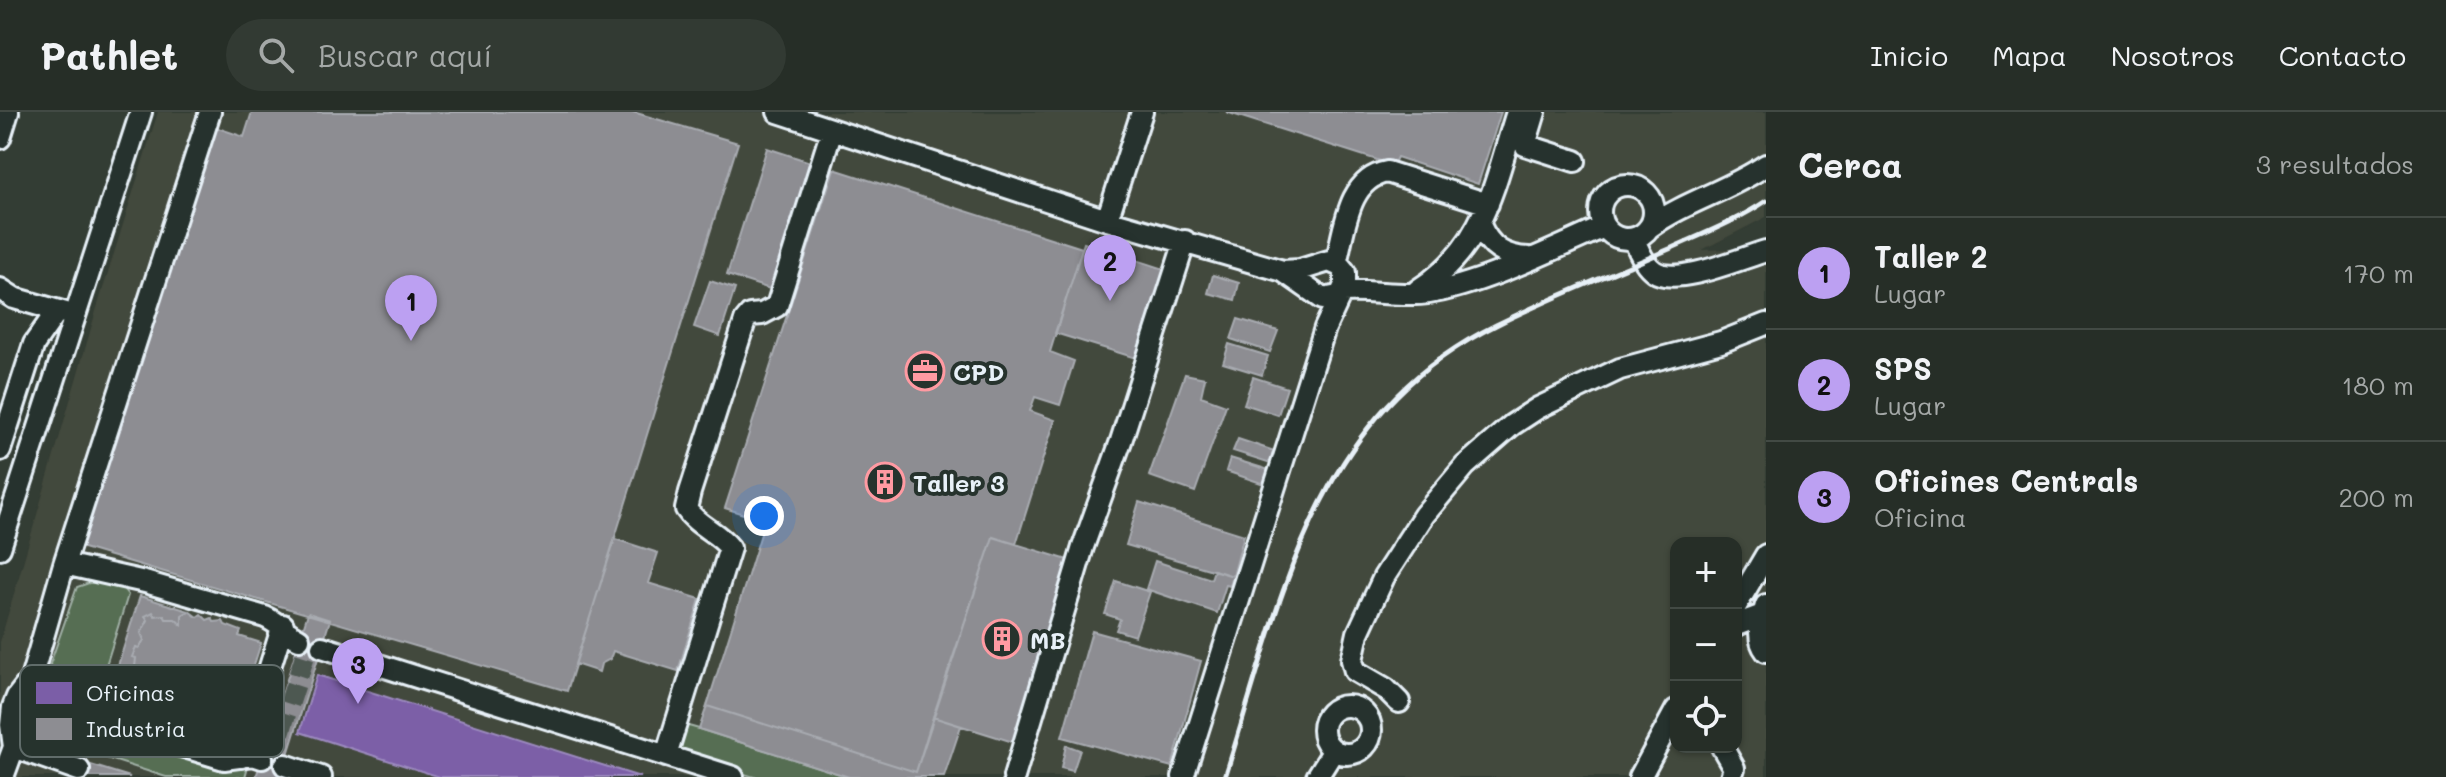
<!DOCTYPE html>
<html lang="es">
<head>
<meta charset="utf-8">
<style>
	body { margin:0; font-family:Mali,sans-serif; background:#323a33; color:#f1f3f6 }
	.controls { position:absolute; right:24px; bottom:24px; display:grid; overflow:hidden; border-radius:16px; box-shadow:0 2px 6px #0004 }
	.controls button { width:72px; height:72px; display:grid; place-items:center; padding:0; border:0; border-bottom:2px solid #424a44; background:#262e27; color:#f1f3f6; font:40px sans-serif }
	.you { position:absolute; left:764px; top:404px; width:28px; height:28px; margin:-20px; border:6px solid #fff; border-radius:50%; background:#1a73e8; box-shadow:0 0 0 12px #1a73e833 }
	.badge { display:grid; place-items:center; width:52px; height:52px; border-radius:50%; background:#bca0f2; color:#111; font-size:26px; font-weight:700 }
	.pin { position:absolute; translate:-50% -66px; filter:drop-shadow(0 2px 4px #0008) }
	.pin::after { content:''; position:absolute; top:42px; width:28px; height:24px; background:inherit; clip-path:polygon(0 0,100% 0,50% 100%) }
	.list { margin:0; padding:0; list-style:none }
	h2 { display:flex; justify-content:space-between; align-items:center; height:104px; margin:0; padding:0 32px; font-size:34px }
	h2 small { font-size:26px; font-weight:400; color:#a4a8a7 }
	.list li { display:grid; grid-template-columns:52px 1fr auto; gap:24px; align-items:center; box-sizing:border-box; height:112px; padding:0 32px; border-top:2px solid #424a44 }
	.list b { display:block; font-size:30px; white-space:nowrap }
	.list p { margin:0; font-size:26px; white-space:nowrap; color:#a4a8a7 }
	.list em { font-size:26px; font-style:normal; color:#a4a8a7 }
	.icon { flex:none; width:44px; height:44px; fill:none; stroke:currentColor; stroke-width:2; stroke-linecap:round; stroke-linejoin:round }
	.map { position:relative; flex:none; width:1766px; height:665px; overflow:hidden }
	header { display:flex; align-items:center; gap:48px; box-sizing:border-box; height:112px; padding:0 40px; background:#262e27; border-bottom:2px solid #424a44 }
	header strong { font-size:38px }
	nav { display:flex; gap:44px; margin-inline-start:auto; font-size:28px }
	.search { width:560px; height:72px; background:#323a33; display:flex; align-items:center; gap:20px; box-sizing:border-box; padding:0 28px; border-radius:44px; color:#a4a8a7; font-size:30px }
	main { display:flex }
	aside { flex:1; background:#262e27 }
	.map>svg:first-child { display:block }
</style>
</head>
<body>
<header>
<strong>Pathlet</strong>
<div class="search"><svg class="icon" aria-label="search" viewBox="0 0 24 24"><circle cx="10" cy="10" r="6"/><path d="M15 15l6 6"/></svg>Buscar aquí</div>
<nav><a>Inicio</a><a>Mapa</a><a>Nosotros</a><a>Contacto</a></nav>
</header>
<main>
<div class="map">
<svg width="1766" height="665" viewBox="0 0 1766 665">
	<rect width="100%" height="100%" fill="#333d34"/>
	<filter id="ink" filterUnits="userSpaceOnUse"><feTurbulence type="fractalNoise" baseFrequency=".0125" numOctaves="2"/><feDisplacementMap in="SourceGraphic" scale="16" xChannelSelector="R" yChannelSelector="G"/><feConvolveMatrix kernelMatrix="1 2 1 2 8 2 1 2 1" color-interpolation-filters="sRGB"/></filter>
	<g filter="url(#ink)">
		<!-- built -->
		<path fill="#43483c" fill-rule="evenodd" d="M158,0h1608v105l-64,33 28,-1 36,-9v537h-1766v-135l96,-331zM1676,431h60v204h-60z"/>
		<!-- green -->
		<path fill="#576e53" stroke="#a0b0a6" stroke-width="2" d="M104,466l17,8 7,9 -31,99 -9,2 -32,-14 -6,-18 27,-77z
			M33,583l31,10 -22,41 -13,-2 -11,-9 6,-37z
			M76,603l14,8 160,36 -5,18h-79l-104,-33z
			M685,613l14,4 150,48h-95l-70,-22 -5,-12z"/>
		<!-- offices -->
		<path fill="#7b5ea7" stroke="#9c8abf" stroke-width="2" d="M317,563l323,102h-200l-140,-45z"/>
		<!-- industry -->
		<path fill="#8d8d92" stroke="#a8abb1" stroke-width="2" d="M252,0h381l105,31 -171,548 -487,-144 132,-421 32,11z
			M1226,0h275l-23,72 -81,-27 -4,8z
			M767,36l43,14 -40,127 -43,-14z
			M834,57l248,79 -32,104 24,9 -14,44 -25,-8 -5,14 25,9 -39,124 -23,-7 -77,235 -209,-66 58,-185 -40,-13z
			M1084,131l80,26 -28,89 -81,-25z
			M1213,163l26,8 -4,17 -27,-7z
			M710,169l25,8 -15,47 -26,-9z
			M1238,207l40,12 -8,21 -39,-13z
			M1229,232l39,12 -6,19 -39,-12z
			M1185,262l20,4 -4,18 25,9 -31,87 -46,-16z
			M1253,265l34,11 -9,27 -34,-11z
			M1238,327l36,12 -3,12 -38,-12z
			M1230,346l39,12 -5,14 -38,-13z
			M1139,390l105,33 -11,41 -107,-31z
			M993,425l78,24 -58,181 -80,-25z
			M615,427l43,14 -10,30 52,16 -22,72 -65,-20 -3,8 -9,5 -2,8 -24,-8z
			M1155,449l56,18 3,-9 19,6 -3,10 -4,-1 -9,28 -71,-24z
			M1116,469l34,11 -15,44 -19,-6 4,-11 -15,-5z
			M140,484l49,15 -7,4v10l-7,-6h-9l-2,-4 -9,1 -2,-4 -8,4 3,4 -7,13 3,7 -5,8 -3,-1 -4,10 4,1 -1,9 -6,4 -2,14 -4,2 4,8 4,-2 7,6 4,-3 7,6 9,-1 -6,8 4,7 -49,-16z
			M189,499l8,6 4,-3 6,6 5,-2 2,4 9,-1 2,4 16,6 -2,5 22,7 -28,88 -22,-7 -2,6 -16,-5 -4,2 -2,-4 -8,1 -7,-6 -4,2 -8,-6 -4,2 -4,-7 6,-8 -9,1 -7,-6 -4,3 -7,-6 -4,2 -4,-8 4,-2 2,-14 6,-4 1,-9 -4,-1 4,-10 3,1 5,-8 -3,-7 7,-13 -3,-4 8,-4 2,4 9,-1 2,4h9l7,6v-10z
			M308,501l22,7 -49,157h-25z
			M1092,519l109,30 -29,106 -110,-30z
			M707,594l209,66 17,-55 28,9 -17,51h-95l-150,-48z
			M1066,633l14,5 -7,21 -12,-3z
			M81,650l49,15h-53z"/>
		<g fill="none" stroke-linecap="round" stroke-linejoin="round">
			<!-- minor-tunnel -->
			<path stroke="#4e5851" stroke-width="20" stroke-dasharray="20 10" stroke-linecap="butt" d="M271,649l38,-118"/>
			<defs>
				<path id="minor" d="M778,0l329,108 176,51 40,28 15,-3
					M1535,0l-10,33 50,16
					M0,26l8,-26
					M1600 100a27 27 0 1 1 54 0a27 27 0 1 1-54 0Z
					M1107,108l35,-108
					M1480,113c10,23 24,32 49,33
					M1650,115c36,-26 80,-37 116,-62
					M1634,126c4,12 10,26 20,33 22,16 87,-13 112,-20
					M1336,151c9,-33 11,-84 51,-91l101,32
					M1283,159l17,-1 29,-9 11,5 5,6
					M0,177l14,9 52,15
					M1418,178c68,-44 76,-106 99,-178
					M1343,180c29,-2 58,5 86,1 55,-9 124,-44 175,-66
					M0,338l34,-106 23,-33
					M0,436l141,-436
					M64,452l81,18 120,35c15,7 21,16 34,22
					M1766,493c-4,16 -11,32 0,46
					M1736,494l30,-51
					M1736,513l27,-10
					M322,535l411,130
					M31,567l37,18 41,27 115,35 29,-4 9,3
					M1399,590l-13,-13 -31,-18 -3,-11 6,-27 26,-56 40,-62 41,-49 47,-41 26,-17 82,-39 101,-27 45,-18
					M1323 618a24 24 0 1 1 48 0a24 24 0 1 1-48 0Z
					M14,635l65,23
					M1722,635l12,21 -3,9
					M666,644l64,-208c-12,-16 -33,-22 -44,-39l4,-17 55,-171 5,-6 12,-1 15,-8 55,-176
					M242,645l41,-132
					M285,653l36,12
					M3,665l11,-30 -3,-22 2,-18 4,-10 14,-18 33,-115 146,-452
					M1014,665l69,-230 38,-106 64,-200
					M1183,665l142,-449 20,-43v-12
					M1317,665l17,-27
					M1640,665l36,-67"/>
			</defs>
			<!-- minor casing -->
			<use href="#minor" stroke="#e8f1f8" stroke-width="26"/>
			<!-- path -->
			<path stroke="#e8f1f8" stroke-width="3" stroke-dasharray="6 6" stroke-linecap="butt" d="M53,631l12,-26"/>
			<!-- minor -->
			<use href="#minor" stroke="#26332d" stroke-width="20"/>
			<!-- rail -->
			<path stroke="#e8f1f8" stroke-width="5" d="M1225,665c57,-178 87,-361 271,-452 58,-29 119,-52 178,-78 31,-14 64,-27 92,-46"/>
		</g>
	</g>
	<!-- icons -->
	<defs>
		<symbol id="office-ring" viewBox="-11 -11 22 22"><circle r="9.5" fill="#26332d" stroke="#ff9aa2" stroke-width="1.5"/><path d="M-6-3h4V-5.5h4V-3h4V5H-6ZM-1-4.5V-3h2v-1.5ZM-6 0V1H6V0Z" fill="#ff9aa2"/></symbol>
		<symbol id="building-ring" viewBox="-11 -11 22 22"><circle r="9.5" fill="#26332d" stroke="#ff9aa2" stroke-width="1.5"/><path d="M-4-6H4V6H1V3H-1V6H-4ZM-2.5-4.3h1.7v1.8h-1.7ZM.8-4.3h1.7v1.8H.8ZM-2.5-1h1.7V.8h-1.7ZM.8-1h1.7V.8H.8Z" fill="#ff9aa2"/></symbol>
	</defs>
	<g fill-rule="evenodd">
		<use href="#office-ring" x="903" y="237" width="44" height="44"/>
		<use href="#building-ring" x="863" y="348" width="44" height="44"/>
		<use href="#building-ring" x="980" y="505" width="44" height="44"/>
	</g>
	<g text-anchor="middle" dominant-baseline="central" stroke-width="8" stroke-linejoin="round" paint-order="stroke">
		<!-- poi labels -->
		<g font-size="24" font-weight="bold" fill="#e8f1f8" stroke="#26332d" text-anchor="start">
			<text x="953" y="259">CPD</text>
			<text x="913" y="370">Taller 3</text>
			<text x="1030" y="527">MB</text>
		</g>
	</g>
	<!-- legend -->
	<rect x="20" y="553" width="264" height="92" rx="12" fill="#26332d" stroke="#606c6a" stroke-width="2"/>
	<rect x="36" y="570" width="36" height="22" fill="#7b5ea7"/>
	<rect x="36" y="606" width="36" height="22" fill="#8d8d92"/>
	<g font-size="22" fill="#e8f1f8">
		<text x="86" y="589">Oficinas</text>
		<text x="86" y="625">Industria</text>
	</g>
</svg>
<div class="controls">
<button>+</button>
<button>−</button>
<button><svg class="icon" aria-label="locate" viewBox="0 0 24 24"><circle cx="12" cy="12" r="6"/><path d="M12 2v4M12 18v4M2 12h4M18 12h4"/></svg></button>
</div>
<div class="you"></div>
<div class="pin badge" style="left:411px;top:229px">1</div>
<div class="pin badge" style="left:1110px;top:189px">2</div>
<div class="pin badge" style="left:358px;top:592px">3</div>
</div>
<aside>
<h2>Cerca<small>3 resultados</small></h2>
<ul class="list">
<li><span class="badge">1</span><div><b>Taller 2</b><p>Lugar</p></div><em>170 m</em></li>
<li><span class="badge">2</span><div><b>SPS</b><p>Lugar</p></div><em>180 m</em></li>
<li><span class="badge">3</span><div><b>Oficines Centrals</b><p>Oficina</p></div><em>200 m</em></li>
</ul>
</aside>
</main>
</body>
</html>
